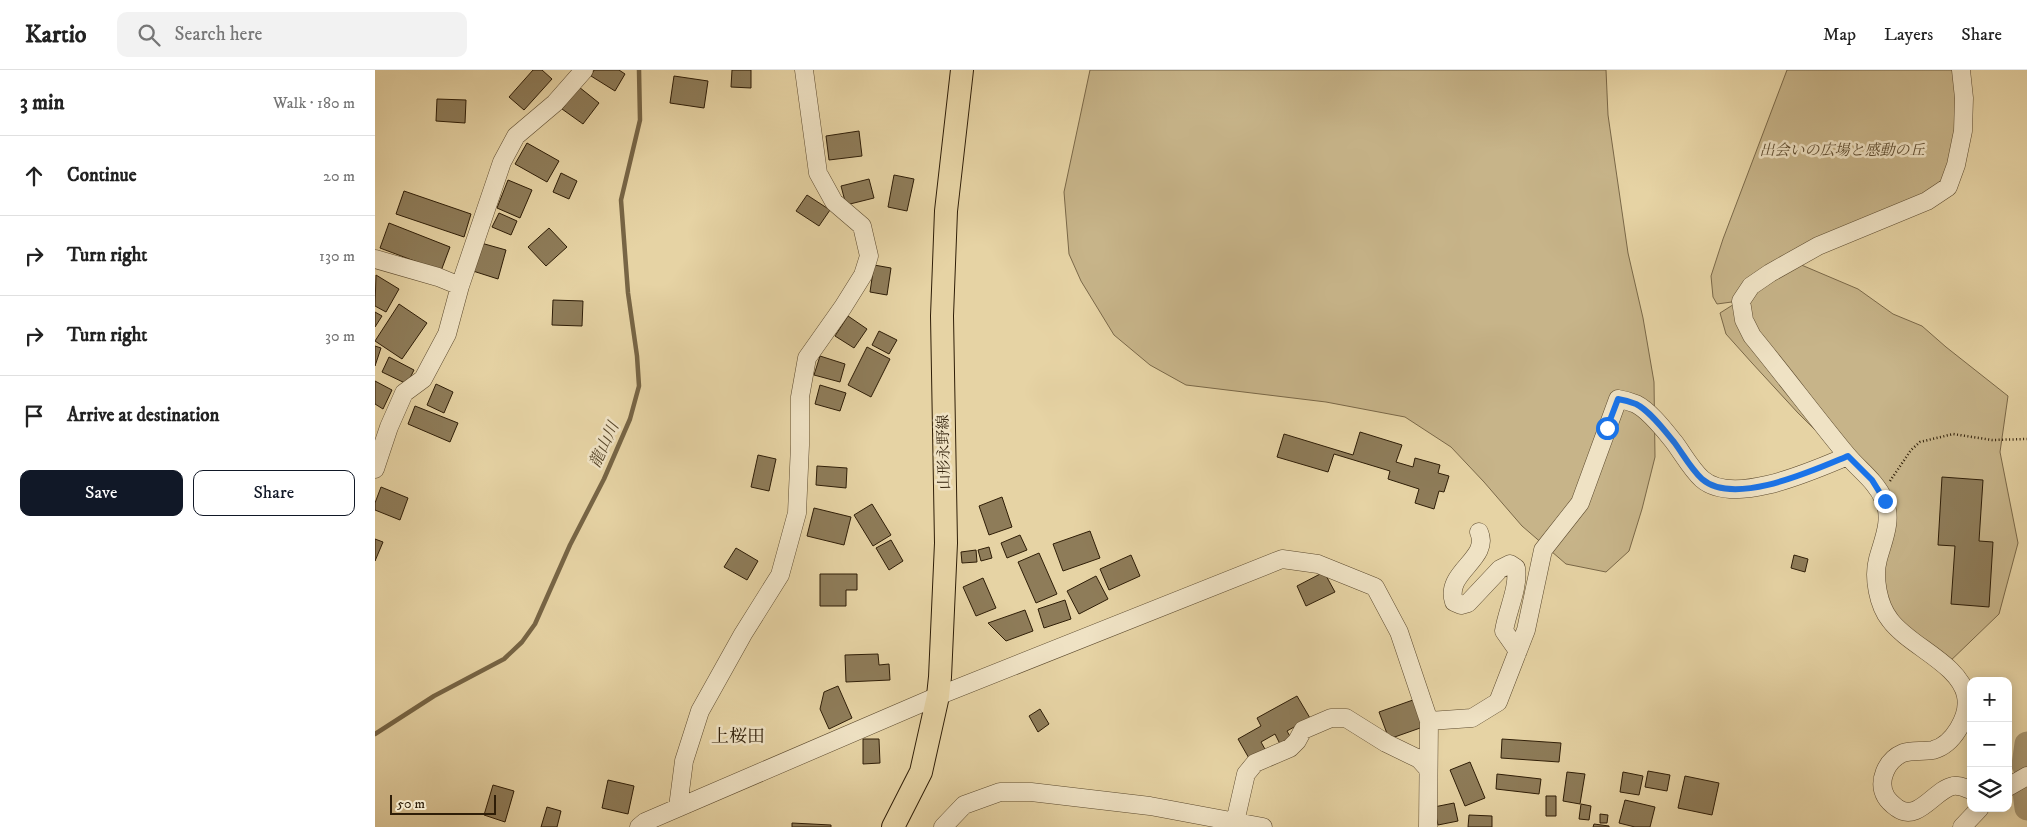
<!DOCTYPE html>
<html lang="en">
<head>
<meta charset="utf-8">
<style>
	body { margin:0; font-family:"IM FELL DW Pica","Noto Serif JP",serif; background:#f2f2f2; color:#222 }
	.controls { position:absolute; right:15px; bottom:15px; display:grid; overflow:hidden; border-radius:10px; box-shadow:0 2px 12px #0003 }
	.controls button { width:45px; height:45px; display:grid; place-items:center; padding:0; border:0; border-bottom:1px solid #e0e0e0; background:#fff; color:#222; font:25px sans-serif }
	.scale { position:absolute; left:15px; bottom:12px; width:106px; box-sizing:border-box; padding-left:5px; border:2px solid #2e1d07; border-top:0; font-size:14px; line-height:18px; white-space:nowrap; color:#2e1d07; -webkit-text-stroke:4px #efe2c4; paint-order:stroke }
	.stop { position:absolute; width:15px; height:15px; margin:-11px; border:4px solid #1a73e8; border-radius:50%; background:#fff }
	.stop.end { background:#1a73e8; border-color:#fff; box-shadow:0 1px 5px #0008 }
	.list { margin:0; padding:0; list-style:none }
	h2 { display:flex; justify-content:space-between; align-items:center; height:65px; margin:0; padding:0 20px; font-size:21px }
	h2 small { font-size:16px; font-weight:400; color:#767676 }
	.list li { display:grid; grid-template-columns:32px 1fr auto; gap:15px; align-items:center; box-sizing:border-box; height:80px; padding:0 20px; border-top:1px solid #e0e0e0 }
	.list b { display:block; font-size:19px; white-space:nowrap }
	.list em { font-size:16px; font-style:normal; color:#767676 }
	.actions { display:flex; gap:10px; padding:15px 20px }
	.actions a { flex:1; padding:11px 0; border:1px solid #111827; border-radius:10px; text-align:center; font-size:18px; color:#111827 }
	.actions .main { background:#111827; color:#fff }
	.icon { flex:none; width:28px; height:28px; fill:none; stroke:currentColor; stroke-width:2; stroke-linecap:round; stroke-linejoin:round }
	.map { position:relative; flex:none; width:1652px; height:757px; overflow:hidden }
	header { display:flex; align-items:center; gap:30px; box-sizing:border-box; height:70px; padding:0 25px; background:#fff; border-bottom:1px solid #e0e0e0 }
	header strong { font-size:24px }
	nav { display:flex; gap:28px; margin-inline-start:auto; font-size:18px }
	.search { width:350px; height:45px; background:#f2f2f2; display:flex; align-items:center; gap:12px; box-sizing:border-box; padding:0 18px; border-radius:10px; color:#767676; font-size:19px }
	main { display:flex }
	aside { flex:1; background:#fff }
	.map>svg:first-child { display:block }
</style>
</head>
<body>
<header>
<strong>Kartio</strong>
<div class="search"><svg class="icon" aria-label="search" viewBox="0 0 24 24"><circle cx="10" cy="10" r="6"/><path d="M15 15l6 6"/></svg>Search here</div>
<nav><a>Map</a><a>Layers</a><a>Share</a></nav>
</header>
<main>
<aside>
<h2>3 min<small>Walk · 180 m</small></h2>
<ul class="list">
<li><svg class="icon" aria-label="ahead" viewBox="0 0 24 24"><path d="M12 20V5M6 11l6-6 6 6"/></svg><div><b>Continue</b></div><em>20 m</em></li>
<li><svg class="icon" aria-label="right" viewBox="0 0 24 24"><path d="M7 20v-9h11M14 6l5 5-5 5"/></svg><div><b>Turn right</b></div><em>130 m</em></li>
<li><svg class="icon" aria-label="right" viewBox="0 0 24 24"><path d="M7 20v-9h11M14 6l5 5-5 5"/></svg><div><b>Turn right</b></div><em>30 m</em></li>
<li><svg class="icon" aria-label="arrive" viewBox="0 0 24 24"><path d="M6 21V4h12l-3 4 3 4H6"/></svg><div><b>Arrive at destination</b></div></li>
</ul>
<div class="actions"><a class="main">Save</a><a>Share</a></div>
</aside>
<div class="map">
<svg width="1652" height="757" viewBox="0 0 1652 757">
	<rect width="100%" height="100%" fill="#e6d3a4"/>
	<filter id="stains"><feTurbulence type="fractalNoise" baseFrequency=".004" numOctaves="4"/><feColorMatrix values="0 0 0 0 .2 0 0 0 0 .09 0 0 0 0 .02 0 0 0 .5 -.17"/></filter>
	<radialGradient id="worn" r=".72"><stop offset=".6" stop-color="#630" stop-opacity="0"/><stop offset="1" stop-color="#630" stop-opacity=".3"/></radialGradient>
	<!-- green -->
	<path fill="#c7b489" stroke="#7a6848" d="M715,0h516l2,45 20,138 15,65 11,64 1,75 -13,52 -13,42 -23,21 -40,-8 -44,-38 -38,-44 -33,-35 -46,-30 -79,-15 -140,-17 -36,-20 -36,-30 -33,-54 -12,-27 -5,-62z
		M1412,0h173l-9,109 -159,82 66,28 35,25 29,12 24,21 62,49 -8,56 18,91 -19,71 -54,52 -59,-54 -5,-117 -83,-82 -46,-50 -26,-29 -6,-21 19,-12 -22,3 -4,-7 -2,-21 12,-37z"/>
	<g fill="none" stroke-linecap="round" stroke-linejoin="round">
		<!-- stream -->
		<path stroke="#776545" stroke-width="4.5" d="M0,664l59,-38 70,-37 18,-17 13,-18 35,-79 34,-66 26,-60 9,-33 -2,-30 -9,-63 -7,-93 19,-80 -1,-50"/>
		<!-- river -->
		<path stroke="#a7956f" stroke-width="25" d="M1649,695l3,-21
			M1649,714l3,24"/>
	</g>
	<!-- building -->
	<path fill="#8e7c59" stroke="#2e1d07" d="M158,0h9l10,9 -28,31 -15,-13z
		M219,0h25l6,4 -10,17 -24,-15z
		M357,0h19v18l-20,-1z
		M299,6l34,5 -4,27 -34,-5z
		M204,17l20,16 -16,21 -21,-15z
		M62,29l29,1 -1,23 -29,-2z
		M484,61l3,25 -33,4 -3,-24z
		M152,73l32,18 -12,21 -32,-18z
		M186,103l16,8 -8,18 -16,-7z
		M519,105l20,4 -7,32 -19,-4z
		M494,109l5,19 -28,7 -5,-19z
		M133,110l24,10 -12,28 -23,-10z
		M29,121l67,23 -7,23 -68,-23z
		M432,125l23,15 -11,16 -23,-15z
		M124,143l18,8 -6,14 -19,-8z
		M14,153l61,24 -9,24 -61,-23z
		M174,158l18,19 -21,19 -18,-19z
		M106,173l25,7 -8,29 -25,-8z
		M499,195l17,3 -4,27 -17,-3z
		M1,205l23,14 -13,23 -11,-6z
		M178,230l30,1 -1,25 -30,-1z
		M24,234l28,19 -25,36 -27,-18z
		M0,242l7,4 -7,11z
		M473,246l19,13 -13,19 -19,-12z
		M504,261l18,9 -8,14 -17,-9z
		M0,276l6,2 -6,18z
		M492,277l23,12 -19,38 -23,-12z
		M445,286l25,8 -5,18 -26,-7z
		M14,287l25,13 -7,14 -25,-12z
		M0,311l17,9 -9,19 -8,-5z
		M61,314l17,8 -9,21 -17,-8z
		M445,315l26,8 -6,18 -25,-7z
		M40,336l43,17 -8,19 -42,-18z
		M985,362l42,13 -6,17 17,5 2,-9 25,7 -2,8 11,3 -5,16 -5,-1 -5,18 -19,-6 4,-14 -31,-10 2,-8 -56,-17 -6,18 -51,-15 7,-23 69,21z
		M383,385l18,4 -7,32 -18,-4z
		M442,396l30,2 -1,20 -30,-3z
		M1567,407l41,3 -4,61 14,1 -4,65 -38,-3 4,-58 -17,-1z
		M6,417l27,11 -8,22 -25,-10v-7z
		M627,427l10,30 -23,8 -10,-29z
		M497,434l19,31 -18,11 -19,-31z
		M439,438l37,9 -7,28 -37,-9z
		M715,461l10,27 -37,13 -10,-27z
		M645,465l7,15 -20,8 -6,-15z
		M0,469l8,3 -8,19z
		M516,470l12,21 -14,9 -13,-22z
		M614,477l3,11 -11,3 -3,-11z
		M361,478l22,13 -11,19 -23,-13z
		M601,480l1,12 -15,1 -1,-11z
		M664,483l18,41 -21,9 -18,-41z
		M756,485l9,21 -31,14 -9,-21z
		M1419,485l14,4 -3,13 -14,-4z
		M949,502l11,20 -29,14 -9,-20z
		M445,504h37v16h-11v16h-26z
		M721,506l12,23 -29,15 -12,-23z
		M608,508l13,30 -20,8 -13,-29z
		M690,530l6,19 -27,9 -6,-19z
		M650,540l8,21 -27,10 -18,-18z
		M503,584l1,11 10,-1 1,16 -44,2 -1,-27z
		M463,616l14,32 -23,11 -9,-20 4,-17z
		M922,626l13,22 -23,13 5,9 -11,6 -6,-12 -14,8 5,9 -16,9 -12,-21 23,-13 -4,-8z
		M1038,630l10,27 -34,12 -10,-27z
		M665,639l9,15 -11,8 -9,-16z
		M488,669h16l1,24 -17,1z
		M1127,669l59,4 -2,19 -58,-4z
		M1095,692l15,36 -20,8 -15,-36z
		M1273,701l22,4 -3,16 -22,-4z
		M1192,702l18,2 -5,30 -17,-3z
		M1248,702l20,4 -4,19 -19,-3z
		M1122,704l44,5 -2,15 -43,-5z
		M1310,706l34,7 -7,32 -34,-7z
		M233,710l26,6 -6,28 -26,-6z
		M118,715l21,6 -9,31 -21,-7z
		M1171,726h10v20h-10z
		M1250,730l30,7 -5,20h-15l-16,-4z
		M1079,733l4,18 -20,4 -4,-18z
		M1206,734l10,2 -2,14 -10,-1z
		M172,737l14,4 -4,16h-16z
		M1225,744l8,1 -1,8h-7z
		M1094,745l23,1v11h-24z
		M417,753l39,2v2h-39z
		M1219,754l15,2v1h-16z"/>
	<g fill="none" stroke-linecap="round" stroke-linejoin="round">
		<defs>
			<path id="minor" d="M1586,0l3,28 -1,33 -7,34 -8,22 -21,14 -109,45 -48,27 -19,13 -10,15 3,19 8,16c32,39 62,79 94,118 13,16 30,27 38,46 9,20 -1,40 -6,59 -5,18 0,46 12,61 19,26 70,44 76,76 4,20 -13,49 -33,54 -10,2 -21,0 -30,3 -17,7 -26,29 -17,44 3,5 7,8 11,11 21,15 37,-18 56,-22 6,-1 12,2 18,4
				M0,189l63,18 22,9
				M0,399l14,-42 15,-34 19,-14 24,-45 13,-48 42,-124 14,-26 39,-33 29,-33
				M1104,462c12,27 -35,40 -25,70l7,3 7,-2 32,-34 10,-5 6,4c3,20 -9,43 -12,63l14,20
				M1054,651l43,-3 26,-16 28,-72 17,-80 37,-47 38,-104c6,1 13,3 18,5 14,7 29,27 38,38 9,12 17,27 28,37 32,28 112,-9 146,-23
				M1633,717l19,-11
				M303,737l6,-46 16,-50 43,-77 37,-59 17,-62 3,-68v-48l7,-39 36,-51 20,-32 6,-19 -7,-30 -28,-24 -16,-29 -14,-103
				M860,752l11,-48 9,-11 35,-15 7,-7 6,-11 28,-12h15l40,25 33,16 9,10
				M264,757l6,-5 293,-126 344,-137 36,5 57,23 24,45 30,89 -1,106
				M568,757l21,-22 36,-13h31l119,14 113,21
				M1587,757l18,-19"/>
			<path id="major" d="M518,757l28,-55 17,-76 2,-19 6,-134 -4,-227 4,-105 16,-141"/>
		</defs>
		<!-- minor casing -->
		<use href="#minor" stroke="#5c4a2e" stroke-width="19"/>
		<!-- major casing -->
		<use href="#major" stroke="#2e1d07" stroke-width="24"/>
		<!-- path -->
		<path stroke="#2e1d07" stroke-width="2.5" stroke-dasharray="1 2.5" stroke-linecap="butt" d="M1515,411l21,-31 9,-8 33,-8 39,6 35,-1"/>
		<!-- minor -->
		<use href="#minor" stroke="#efe2c4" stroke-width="18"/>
		<!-- major -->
		<use href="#major" stroke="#e6d3a4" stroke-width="22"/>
	</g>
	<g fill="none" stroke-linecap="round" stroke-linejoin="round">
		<!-- route -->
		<path stroke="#1a73e8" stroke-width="6" d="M1232,358l11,-29c6,1 13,3 18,5 14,7 29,27 38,38 9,12 17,27 28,37 32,28 112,-9 146,-23l24,24 13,21"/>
	</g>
	<g text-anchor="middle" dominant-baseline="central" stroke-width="5" stroke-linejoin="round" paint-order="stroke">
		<!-- park labels -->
		<g font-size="15" font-style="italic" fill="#5c4a2e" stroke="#efe2c4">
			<text x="1467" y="80">出会いの広場と感動の丘</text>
		</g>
		<!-- street labels -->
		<g font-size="15" fill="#2e1d07" stroke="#efe2c4">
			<text transform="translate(569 382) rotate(-91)">山形永野線</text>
		</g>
		<!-- water labels -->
		<g font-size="16" font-style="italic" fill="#58472b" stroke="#efe2c4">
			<text transform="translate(229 375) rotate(-65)">龍山川</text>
		</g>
		<!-- quarter labels -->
		<g font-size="18" fill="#2e1d07" stroke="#efe2c4">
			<text x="363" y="667">上桜田</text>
		</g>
	</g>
	<rect width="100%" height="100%" filter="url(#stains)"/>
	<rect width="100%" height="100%" fill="url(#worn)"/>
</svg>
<div class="controls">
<button>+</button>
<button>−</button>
<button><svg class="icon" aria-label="layers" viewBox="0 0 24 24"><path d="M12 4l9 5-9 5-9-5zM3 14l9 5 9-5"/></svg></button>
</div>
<div class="scale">50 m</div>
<div class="stop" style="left:1232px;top:358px"></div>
<div class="stop end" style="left:1510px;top:431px"></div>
</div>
</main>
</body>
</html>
